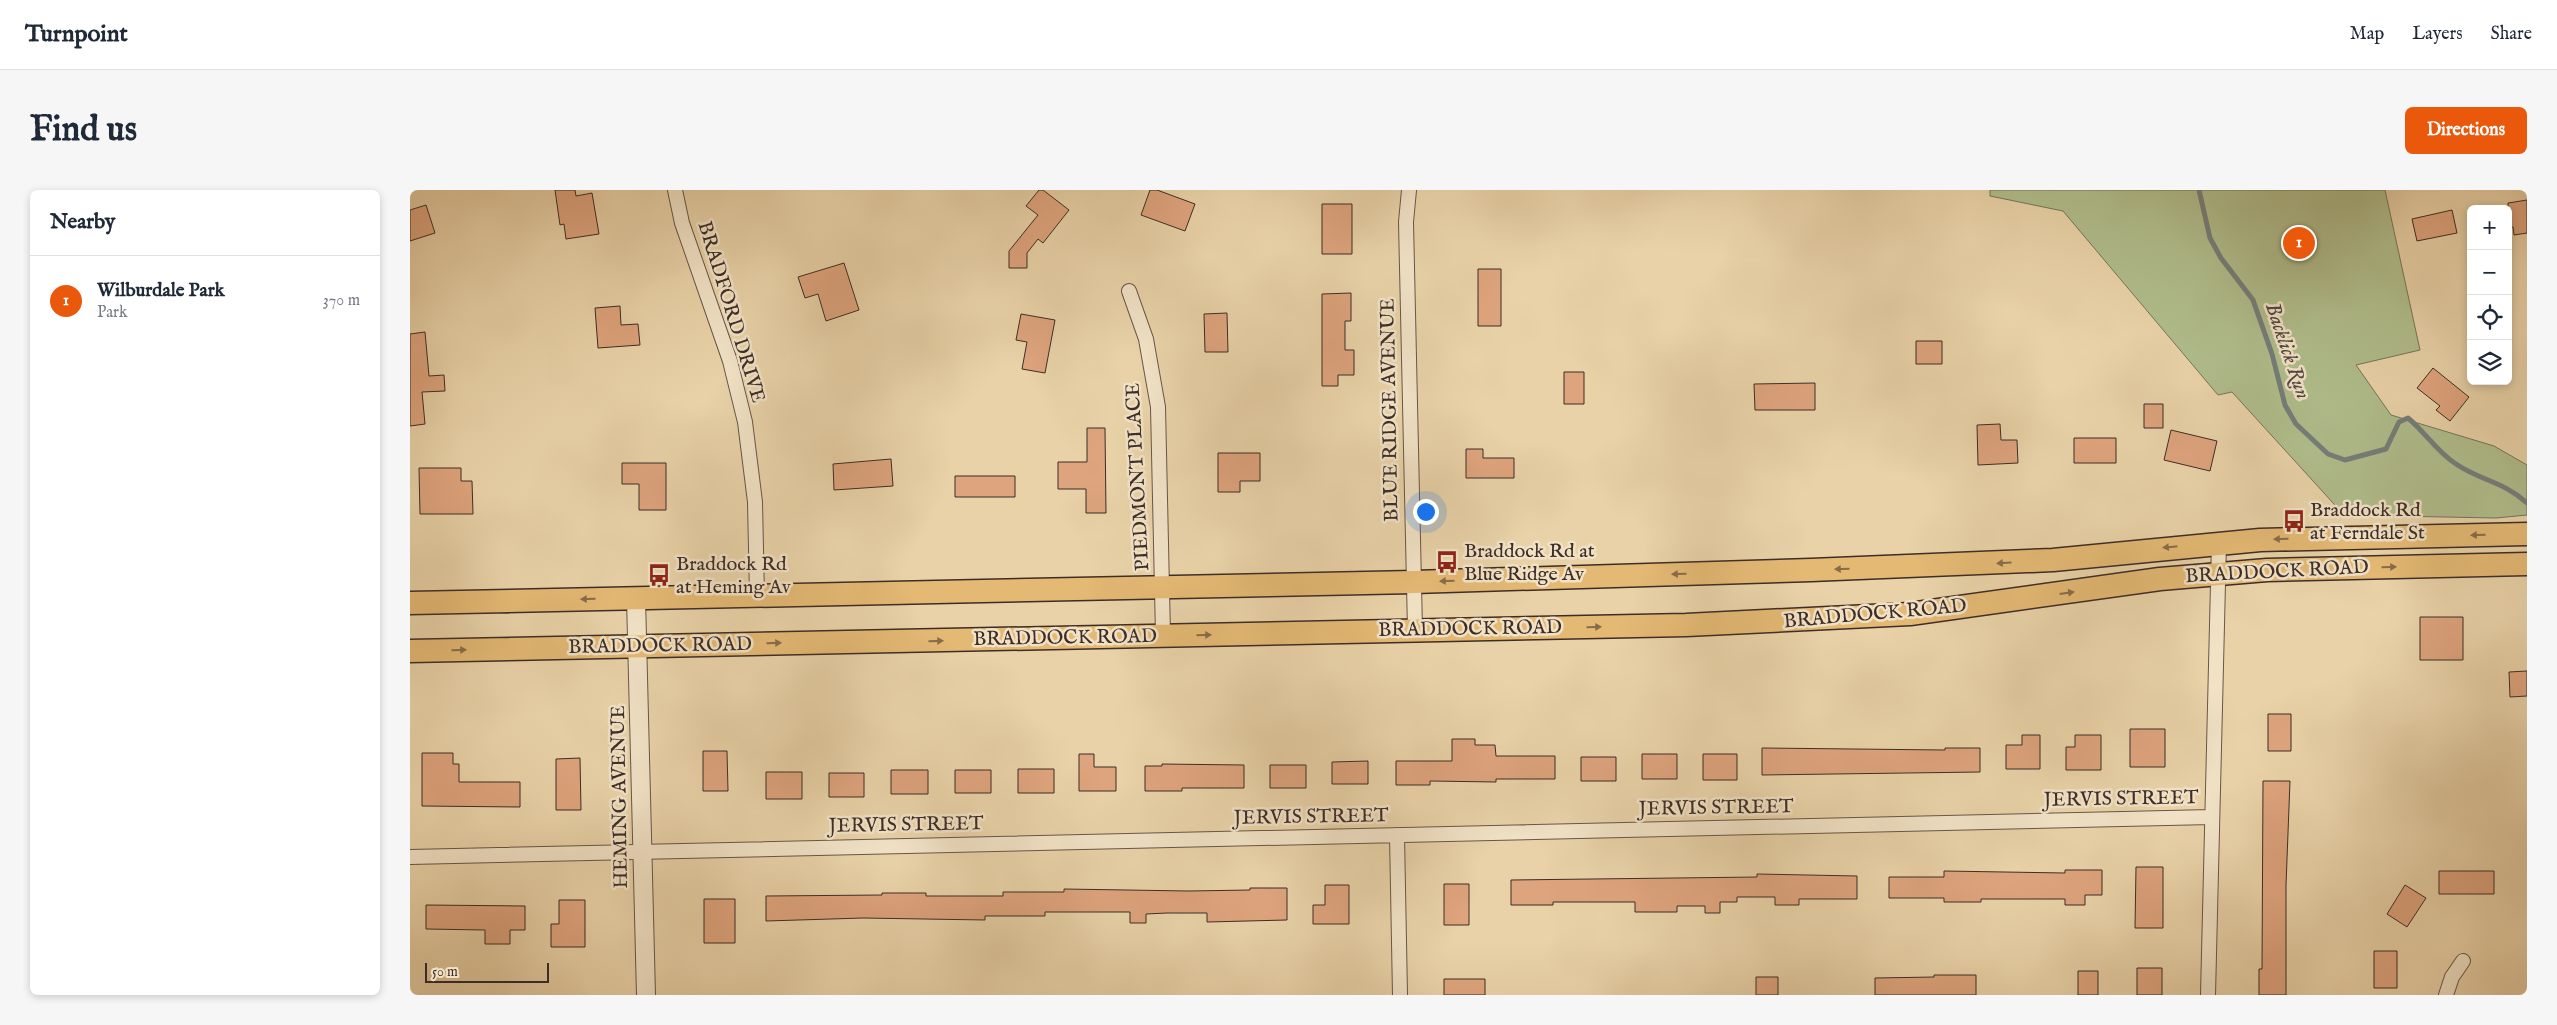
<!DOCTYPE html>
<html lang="en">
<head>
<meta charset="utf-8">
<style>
	body { margin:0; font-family:"IM FELL English",serif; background:#f6f6f7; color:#1f2937 }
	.controls { position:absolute; right:15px; top:15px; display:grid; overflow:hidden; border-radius:8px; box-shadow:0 2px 8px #0003 }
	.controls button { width:45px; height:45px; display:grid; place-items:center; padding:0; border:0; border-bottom:1px solid #e0e1e3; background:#fff; color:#1f2937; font:25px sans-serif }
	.scale { position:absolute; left:15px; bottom:12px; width:124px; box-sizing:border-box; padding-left:5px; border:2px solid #3d2d28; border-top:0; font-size:14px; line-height:18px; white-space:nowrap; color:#3d2d28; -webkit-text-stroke:4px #f1e2c6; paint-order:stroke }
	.you { position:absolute; left:1015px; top:321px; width:18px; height:18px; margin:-12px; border:4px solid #fff; border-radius:50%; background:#1a73e8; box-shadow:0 0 0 8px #1a73e833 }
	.badge { display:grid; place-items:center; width:32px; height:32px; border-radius:50%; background:#ea580c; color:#fff; font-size:16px; font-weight:700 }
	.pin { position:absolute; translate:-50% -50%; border:2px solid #fff; box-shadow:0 1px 5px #0006 }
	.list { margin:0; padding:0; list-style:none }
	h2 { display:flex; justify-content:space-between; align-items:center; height:65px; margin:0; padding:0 20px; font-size:21px }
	h2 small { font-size:16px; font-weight:400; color:#747a83 }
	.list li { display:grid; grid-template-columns:32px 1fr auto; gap:15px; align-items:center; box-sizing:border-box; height:90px; padding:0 20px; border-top:1px solid #e0e1e3 }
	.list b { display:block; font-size:19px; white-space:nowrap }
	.list p { margin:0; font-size:16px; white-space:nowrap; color:#747a83 }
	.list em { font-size:16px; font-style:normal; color:#747a83 }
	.icon { flex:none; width:28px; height:28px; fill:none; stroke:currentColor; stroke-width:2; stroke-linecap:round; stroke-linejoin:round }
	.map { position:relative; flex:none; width:2117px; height:805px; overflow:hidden; border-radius:8px }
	header { display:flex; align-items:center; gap:30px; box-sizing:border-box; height:70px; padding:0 25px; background:#fff; border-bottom:1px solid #e0e1e3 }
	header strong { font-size:24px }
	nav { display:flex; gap:28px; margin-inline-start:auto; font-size:18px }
	.intro { display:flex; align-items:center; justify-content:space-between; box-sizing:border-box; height:120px; padding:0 30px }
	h1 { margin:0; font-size:35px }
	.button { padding:12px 22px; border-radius:8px; background:#ea580c; color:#fff; font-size:18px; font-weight:700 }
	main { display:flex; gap:30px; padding:0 30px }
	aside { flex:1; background:#fff; border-radius:8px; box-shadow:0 2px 8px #0003 }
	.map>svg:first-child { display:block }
</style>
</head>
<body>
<header>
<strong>Turnpoint</strong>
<nav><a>Map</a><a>Layers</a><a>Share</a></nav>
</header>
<div class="intro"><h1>Find us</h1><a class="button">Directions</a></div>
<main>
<aside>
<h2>Nearby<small></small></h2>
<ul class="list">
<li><span class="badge">1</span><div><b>Wilburdale Park</b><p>Park</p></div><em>370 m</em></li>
</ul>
</aside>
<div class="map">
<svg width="2117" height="805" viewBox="0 0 2117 805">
	<rect width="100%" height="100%" fill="#e9d2a8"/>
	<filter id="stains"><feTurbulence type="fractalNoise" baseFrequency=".004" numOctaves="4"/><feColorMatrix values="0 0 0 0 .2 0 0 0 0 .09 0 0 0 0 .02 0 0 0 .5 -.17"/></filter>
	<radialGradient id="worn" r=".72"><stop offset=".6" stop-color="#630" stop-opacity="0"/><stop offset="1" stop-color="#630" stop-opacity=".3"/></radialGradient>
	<!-- green -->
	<path fill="#b0bd8c" stroke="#76755a" d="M1580,0h395l35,160 -64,15 35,50 103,31 33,19v50l-31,3 -152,-3 -112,-123 -14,3 -155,-184 -73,-15z"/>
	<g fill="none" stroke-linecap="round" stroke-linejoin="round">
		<!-- stream -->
		<path stroke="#757f7b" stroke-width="5" d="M1789,0l11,48 11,20 32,42 19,54 13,51 11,19 32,30 17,6 41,-11 13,-27 9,-4c17,14 29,34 48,46 25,17 47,17 71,39"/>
	</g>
	<!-- building -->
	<path fill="#dea47d" stroke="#3d2d28" d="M145,0h20l1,6 16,-3 7,41 -33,5 -2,-15 -4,1z
		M629,0h4l26,20 -26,33 -5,-4 -11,14v15h-18v-17l29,-36 -12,-9z
		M740,0h7l38,14 -10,27 -44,-16z
		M2117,10v33l-13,2 -1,-8 -5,1v-25z
		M912,14h30v50h-30z
		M16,15l9,28 -25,8v-31z
		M2042,20l5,23 -40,8 -5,-22z
		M434,73l15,47 -33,11 -8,-27 -13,4 -7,-21z
		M1068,79h23v57h-23z
		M941,103v28h-6v29h9v25h-16v11h-16v-92z
		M210,116l1,19 17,-1 2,21 -42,3 -3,-40z
		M817,123l1,39h-23l-1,-38z
		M611,124l34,6 -10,53 -23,-4 5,-27 -11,-2z
		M15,142l4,44 15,-1 1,16 -23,1 3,32 -15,2v-92z
		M1506,151h26v23h-26z
		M2023,178l36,29 -19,24 -14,-11 4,-4 -23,-18z
		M1154,182h20v32h-20z
		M1405,193v27h-60l-1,-26z
		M1734,214h19v24h-19z
		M1590,234l1,16h16l1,23 -40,2 -1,-40z
		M677,238h18l1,85h-20v-24h-28v-27h29z
		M1761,240l46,11 -7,30 -46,-11z
		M1664,248h42v25h-42z
		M1056,259h17v9h31v20h-48z
		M808,263h42v28h-20v11h-22z
		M481,269l2,27 -59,4 -1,-26z
		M212,273h44v47h-27v-26h-17z
		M9,278h42v13h11l1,33h-53z
		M545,286h60v21h-60z
		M2010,427h43v43h-43z
		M2117,481v25l-17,1 -1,-25z
		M1858,524h23v37h-23z
		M1720,539h35v38h-35z
		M1612,545h18v34h-34v-24h16z
		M1665,545h26v35h-35v-23h9z
		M1042,549h23v6h20l1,11h59v23h-59v3l-66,-1v4h-34v-24h56z
		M1352,558l183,2v-2h35v24l-218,3z
		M293,561h24l1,40h-25z
		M12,563h31v11h6v18h61v25l-98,-1z
		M669,564h15v13h22v24h-37z
		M1232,564h35v25h-35z
		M1293,564h34v26h-34z
		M1171,567h35v24h-35z
		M170,568l1,52h-25v-51z
		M958,571v23h-36v-22z
		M752,574l82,1v23h-62v3h-37v-25h17z
		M860,575h36v23h-36z
		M608,579h36v24h-36z
		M481,580h37v24h-37z
		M545,580h36v23h-36z
		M356,582h36v27h-36z
		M419,583h35v24h-35z
		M1853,591h27l-4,104v110h-27v-26h3z
		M1726,677h27v61h-28z
		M1655,680h37v25h-17v10h-20v-6h-84v3h-37v-4h-55v-21h55v-6l121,2z
		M2029,681h55v23h-55z
		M1347,684l100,2v23h-58v6h-24v-8h-38v5h-17v11h-15v-7h-28v6h-42v-10h-82v3h-42v-25l246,-3z
		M1034,694h25v41h-25z
		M915,695h24v39h-36v-19h12z
		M1995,695l21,13 -19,29 -20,-13z
		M840,698h37v32l-80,2v-9h-40l-21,1v9h-16v-11h-85v4h-60v4l-122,-2 -97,3v-25l116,-1v-2h44v3h77v-4h61v-3l125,2 61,-1z
		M294,709h31v44h-31z
		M149,710h26v47h-34v-23h8z
		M16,715l99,1v24h-15v14h-25v-14l-59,-1z
		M1964,761h23v37h-23z
		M1727,778h25v27h-25z
		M1668,781h20v24h-20z
		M1524,785h42v20h-101v-17l59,-1z
		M1346,787h22v18h-22z
		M1034,789h41v16h-41z"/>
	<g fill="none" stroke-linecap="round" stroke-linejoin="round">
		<defs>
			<path id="minor" d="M265,0l7,33 48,138 15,61 10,80 2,94
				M999,0l-3,32 9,408
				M719,101l17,48 12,68 5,228
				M987,645l3,160
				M0,667l1802,-40
				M1798,805l11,-453
				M2036,805l6,-18 11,-16"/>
			<path id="tertiary" d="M226,408l10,397"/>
			<path id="primary" d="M0,413l1004,-21 397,-12 242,-10 207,-20 267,-6
				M0,461l1276,-26 224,-11 250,-35 107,-9 260,-6"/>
		</defs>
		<!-- minor casing -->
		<use href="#minor" stroke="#685648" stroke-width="16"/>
		<!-- tertiary casing -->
		<use href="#tertiary" stroke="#685648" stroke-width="20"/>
		<!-- primary casing -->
		<use href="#primary" stroke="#3d2d28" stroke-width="25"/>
		<!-- minor -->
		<use href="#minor" stroke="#f1e2c6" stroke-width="14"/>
		<!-- tertiary -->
		<use href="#tertiary" stroke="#f1e2c6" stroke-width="18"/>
		<!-- primary -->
		<use href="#primary" stroke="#e4b974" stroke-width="22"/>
	</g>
	<!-- one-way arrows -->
	<defs><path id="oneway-solid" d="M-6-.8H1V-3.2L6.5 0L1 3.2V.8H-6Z" transform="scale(1.25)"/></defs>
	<g fill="#886c4a">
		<use href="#oneway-solid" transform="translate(2068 345) rotate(179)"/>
		<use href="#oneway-solid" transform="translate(1871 349) rotate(178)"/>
		<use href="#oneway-solid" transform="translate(1760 357) rotate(174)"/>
		<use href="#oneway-solid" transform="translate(1594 373) rotate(177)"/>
		<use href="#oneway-solid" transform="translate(1979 377) rotate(-1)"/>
		<use href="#oneway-solid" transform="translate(1432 379) rotate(178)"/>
		<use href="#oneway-solid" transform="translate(1269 384) rotate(178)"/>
		<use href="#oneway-solid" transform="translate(1037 391) rotate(178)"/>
		<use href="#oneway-solid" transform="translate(1657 403) rotate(-8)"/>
		<use href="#oneway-solid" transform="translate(178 409) rotate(179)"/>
		<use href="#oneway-solid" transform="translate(1184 437) rotate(-1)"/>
		<use href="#oneway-solid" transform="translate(794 445) rotate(-1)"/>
		<use href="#oneway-solid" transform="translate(526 451) rotate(-1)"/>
		<use href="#oneway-solid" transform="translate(364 453) rotate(-1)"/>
		<use href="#oneway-solid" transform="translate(49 460) rotate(-1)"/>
	</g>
	<!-- icons -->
	<defs>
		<symbol id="bus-bare" viewBox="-9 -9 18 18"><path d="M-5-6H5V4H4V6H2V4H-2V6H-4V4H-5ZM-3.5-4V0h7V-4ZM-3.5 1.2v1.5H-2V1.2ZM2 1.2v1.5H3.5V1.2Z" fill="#8f2418" stroke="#f1e2c6" stroke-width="2.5" paint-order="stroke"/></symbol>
	</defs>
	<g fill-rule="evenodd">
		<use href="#bus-bare" x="1868" y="315" width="32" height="32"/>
		<use href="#bus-bare" x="1021" y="356" width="32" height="32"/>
		<use href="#bus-bare" x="233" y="369" width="32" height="32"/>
	</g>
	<g text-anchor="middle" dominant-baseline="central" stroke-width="5" stroke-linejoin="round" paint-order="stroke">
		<!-- street labels -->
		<g font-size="20" fill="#3d2d28" stroke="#f1e2c6">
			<text transform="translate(321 122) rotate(73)">BRADFORD DRIVE</text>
			<text transform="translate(980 220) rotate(-91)">BLUE RIDGE AVENUE</text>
			<text transform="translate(728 287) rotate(-93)">PIEDMONT PLACE</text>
			<text transform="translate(1867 382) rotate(-3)">BRADDOCK ROAD</text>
			<text transform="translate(1465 424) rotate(-5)">BRADDOCK ROAD</text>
			<text transform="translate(1060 439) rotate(-1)">BRADDOCK ROAD</text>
			<text transform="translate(655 448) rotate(-1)">BRADDOCK ROAD</text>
			<text transform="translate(250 456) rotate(-1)">BRADDOCK ROAD</text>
			<text transform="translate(210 607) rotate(-91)">HEMING AVENUE</text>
			<text transform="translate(1711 609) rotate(-1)">JERVIS STREET</text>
			<text transform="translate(1306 618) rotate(-1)">JERVIS STREET</text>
			<text transform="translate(901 627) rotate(-1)">JERVIS STREET</text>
			<text transform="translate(496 635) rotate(-1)">JERVIS STREET</text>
		</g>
		<!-- poi labels -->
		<g font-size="20" fill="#3d2d28" stroke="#f1e2c6" text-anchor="start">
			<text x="1900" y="320">Braddock Rd<tspan x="1900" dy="23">at Ferndale St</tspan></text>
			<text x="1054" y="361">Braddock Rd at<tspan x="1054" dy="23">Blue Ridge Av</tspan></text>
			<text x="266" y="374">Braddock Rd<tspan x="266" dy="23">at Heming Av</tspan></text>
		</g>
		<!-- water labels -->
		<g font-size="21" font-style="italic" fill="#504844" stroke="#f1e2c6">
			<text transform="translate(1877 161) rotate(71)">Backlick Run</text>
		</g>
	</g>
	<rect width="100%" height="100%" filter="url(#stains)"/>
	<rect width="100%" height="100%" fill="url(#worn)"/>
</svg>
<div class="controls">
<button>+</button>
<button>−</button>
<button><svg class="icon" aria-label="locate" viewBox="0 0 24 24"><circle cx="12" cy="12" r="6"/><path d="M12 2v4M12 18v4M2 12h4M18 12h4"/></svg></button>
<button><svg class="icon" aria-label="layers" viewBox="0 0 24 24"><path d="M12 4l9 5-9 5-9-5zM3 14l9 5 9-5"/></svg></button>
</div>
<div class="scale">50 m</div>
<div class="you"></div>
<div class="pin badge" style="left:1889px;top:53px">1</div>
</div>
</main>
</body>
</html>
